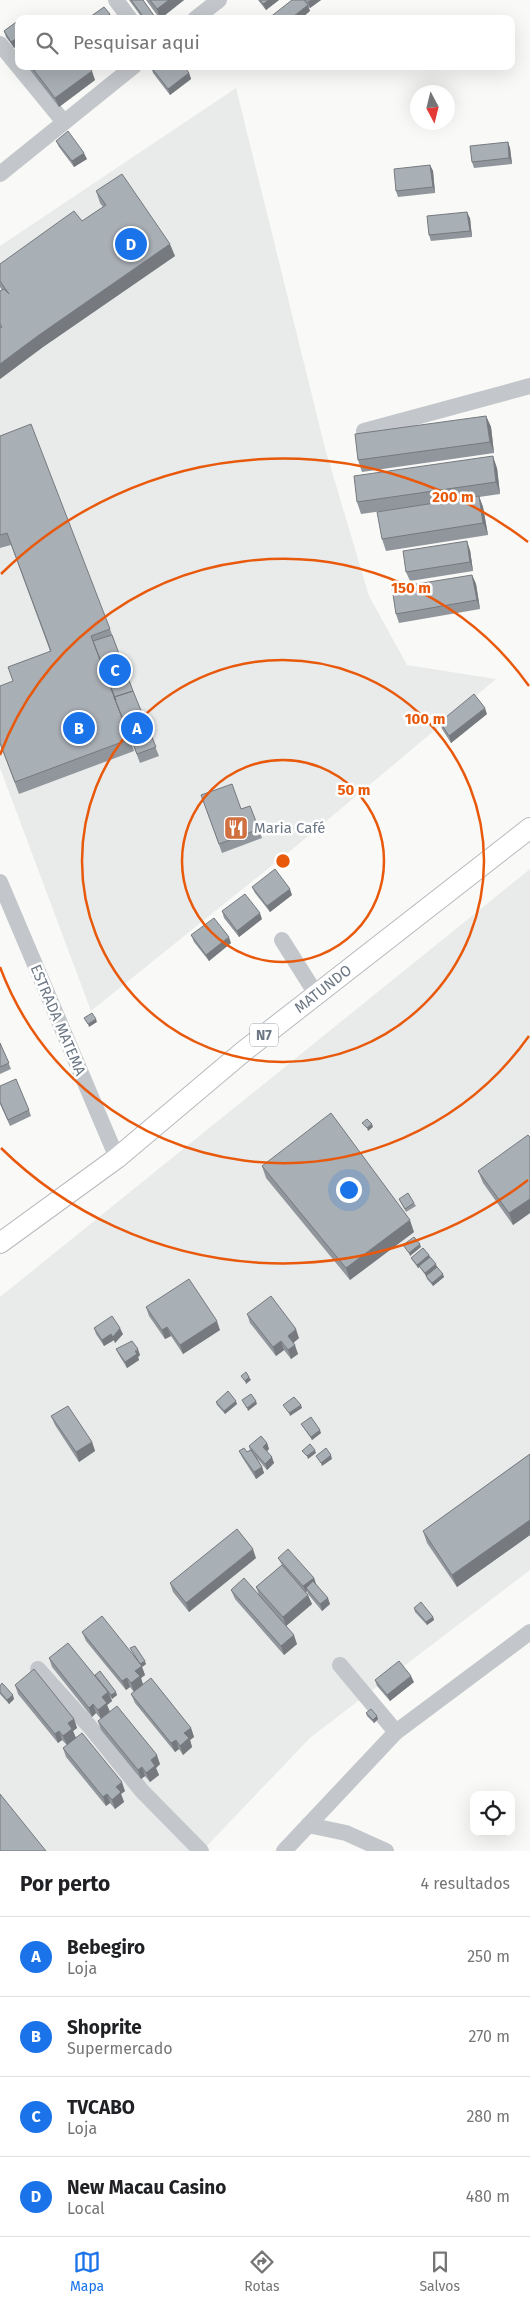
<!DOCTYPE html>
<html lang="pt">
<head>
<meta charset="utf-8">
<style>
	body { margin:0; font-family:"Fira Sans",sans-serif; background:#f6f6f6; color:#202124 }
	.controls { position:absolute; right:15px; bottom:15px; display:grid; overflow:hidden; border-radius:10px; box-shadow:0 5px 20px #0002 }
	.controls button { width:45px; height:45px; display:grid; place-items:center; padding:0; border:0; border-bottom:1px solid #e0e0e0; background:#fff; color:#202124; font:25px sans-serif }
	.compass { position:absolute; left:410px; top:85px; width:45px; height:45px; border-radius:50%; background:#fff; box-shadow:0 5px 20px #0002; rotate:173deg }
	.you { position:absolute; left:348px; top:1189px; width:18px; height:18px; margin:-12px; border:4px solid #fff; border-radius:50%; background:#1a73e8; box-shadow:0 0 0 8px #1a73e833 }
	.badge { display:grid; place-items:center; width:32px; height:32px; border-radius:50%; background:#1a73e8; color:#fff; font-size:16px; font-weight:700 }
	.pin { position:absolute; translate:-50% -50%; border:2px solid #fff; box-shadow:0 1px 5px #0006 }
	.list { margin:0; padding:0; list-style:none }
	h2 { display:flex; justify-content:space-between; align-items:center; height:65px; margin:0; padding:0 20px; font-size:21px }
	h2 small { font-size:16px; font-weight:400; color:#757577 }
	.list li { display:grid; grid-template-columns:32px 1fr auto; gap:15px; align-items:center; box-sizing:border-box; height:80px; padding:0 20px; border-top:1px solid #e0e0e0 }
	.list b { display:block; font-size:19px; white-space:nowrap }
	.list p { margin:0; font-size:16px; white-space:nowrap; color:#757577 }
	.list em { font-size:16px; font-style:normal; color:#757577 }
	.icon { flex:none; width:28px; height:28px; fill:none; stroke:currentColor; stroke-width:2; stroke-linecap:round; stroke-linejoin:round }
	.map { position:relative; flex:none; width:530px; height:1851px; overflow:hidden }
	.search { position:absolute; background:#fff; box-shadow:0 5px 20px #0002; left:15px; right:15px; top:15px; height:55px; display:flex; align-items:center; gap:12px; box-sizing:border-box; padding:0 18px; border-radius:10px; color:#757577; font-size:19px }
	.sheet { height:385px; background:#fff }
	nav { display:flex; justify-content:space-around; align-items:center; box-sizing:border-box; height:70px; border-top:1px solid #e0e0e0; background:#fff; font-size:14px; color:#757577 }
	nav a { display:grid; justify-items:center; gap:2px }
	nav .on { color:#1a73e8 }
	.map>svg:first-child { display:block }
</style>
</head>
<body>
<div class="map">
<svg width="530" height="1851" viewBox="0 0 530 1851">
	<rect width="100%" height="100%" fill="#f9f9f7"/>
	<!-- built -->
	<path fill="#e9ebea" d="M236,88l89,360 44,148 38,69 89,14 -196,164 -209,168 -91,-243v-522z
		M530,869v701l-219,167 -109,114h-202v-554z"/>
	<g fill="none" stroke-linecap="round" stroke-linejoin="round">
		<defs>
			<path id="major" d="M0,1243l117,-85 127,-107 286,-223"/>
		</defs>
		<!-- major casing -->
		<use href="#major" stroke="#b7babe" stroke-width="22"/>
		<!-- minor -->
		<path stroke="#c3c6ca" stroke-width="16" d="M116,0l14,19
			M195,19l24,-19
			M0,44l63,77
			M0,174l134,-108
			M364,431l166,-45
			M0,882l117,276
			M282,940l34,54
			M340,1665l56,67
			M38,1669l53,59 51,63 59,60
			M308,1825l38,8 40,18
			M284,1851l112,-119 134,-100"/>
		<!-- major -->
		<use href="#major" stroke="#fff" stroke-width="20"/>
	</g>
	<!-- wall -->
	<path fill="#90969c" d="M129,0h14l13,19h-13z
		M146,0h38l-24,19z
		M258,0h21l-13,10z
		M292,0h29l-11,8 -2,-2 2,5z
		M19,20l-5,28 -8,-11 -2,-6z
		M27,66h61l7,14 -36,27z
		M151,67l38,6 2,6 -21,16 -17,-22z
		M56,141l31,18 -13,8 -15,-20z
		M508,142l2,6 2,16 -38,4 -2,-6z
		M430,165l3,6 2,22 -37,4 -2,-6z
		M96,191l79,65 -132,91 -43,32v-88l2,-1 -2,-3v-23l82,-43 21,-14 -3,-4z
		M470,218l2,19 -41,4 -2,-6z
		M486,416l5,11 3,26 -132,19 -4,-12z
		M0,436l110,193 23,63 26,64 -19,7 -19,-50 13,38 -115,43 -19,-50 13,-63 37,-30 -39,-106 -11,3z
		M497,468l3,26 -21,3 4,10 5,28 -102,16 -4,-12 22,-31 -43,6 -4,-12z
		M470,550l3,21 -63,10 -4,-9z
		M472,575l4,9 4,25 -81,14 -3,-9z
		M487,714l-36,29 -9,-14 -2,-7z
		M201,795l40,14 9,-3 12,32 -40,15z
		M252,887l40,8 -22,17 -15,-19z
		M222,911l40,8 -23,18 -15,-19z
		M191,935l40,8 -22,18 -15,-19z
		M0,1043l11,26 -11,5z
		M0,1086l29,24 2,6 -21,10 -10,-22z
		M530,1137v76l-17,12 -30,-42 -5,-12z
		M262,1166l152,66 -64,48 -84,-102z
		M399,1199l15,4 2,3 -10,6z
		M429,1255l15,22 -11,9 -6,-7 -1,-3 -5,-7 -1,-2 -2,1 -5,-7 -2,-3z
		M146,1307l74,23 -37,24 -12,-18 -6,3 -16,-23z
		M247,1314l52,24 -6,5 5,11 -7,5 -7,-9 -8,6 -26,-33z
		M94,1328l29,6 -8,9 -1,-3 -10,6 -8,-12z
		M116,1349l24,6 -2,2 1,3 -12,8 -8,-13z
		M216,1402l21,2 -12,10 -8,-9z
		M51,1416l41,26 3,9 -16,11 -24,-37z
		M301,1424l20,9 -9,7 -9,-13z
		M267,1443l2,6 -2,2 7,12 -7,7 -10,-12 5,9 2,6 -8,6 -14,-22 -3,-6 8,1 3,-2 -1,-4z
		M530,1454v81l-73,52 -30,-44 -4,-12z
		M256,1558l-67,54 -16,-20 -3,-9z
		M278,1558l36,20 2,6 14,20 -8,7 -14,-17 -1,-3 -1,1 6,12 -26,22 11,18 -13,11 -49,-56 -4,-9 28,5 -3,-8 26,-22z
		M414,1608l19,9 1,3 -7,5 -12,-13z
		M82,1632l56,29 -8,-13 16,16 -4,3 3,8 -4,3 2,6 48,44 3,9 -4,3 2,7 -9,8 -4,-6 -4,3 -40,-49 -4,-9 3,-2 -4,-5 -4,3 -40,-49z
		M49,1658l47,19 21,18 -5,4 -2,-3 2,5 -5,4 3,7 50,52 -4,4 3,7 -9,7 -5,-6 -4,3 -40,-49 -3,-9 3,-2 -5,-6 -4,4 -40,-50z
		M375,1680l39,2 -24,19 -13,-15z
		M15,1685l59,34 3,9 -4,3 3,7 49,53 -4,3 3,8 -9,7 -5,-6 -4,3 -40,-49 -3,-9 4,-3 -5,-5 -4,3 -40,-49z
		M0,1686l14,13 -5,5 -9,-10z
		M366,1713l12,6 -4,4 -7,-7z"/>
	<!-- shaded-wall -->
	<path fill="#767a7f" d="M169,0h15l-24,19 -3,-10z
		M269,0h10l-13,10 -3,-6z
		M311,0h10l-11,8 -2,-6z
		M308,5l2,6 -9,8h-11z
		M110,14l1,5h-7z
		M19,37v7l-5,4 -3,-6z
		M92,71l3,9 -36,27 -4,-9z
		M189,73l2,6 -21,16 -2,-6z
		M508,142l2,6 2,16 -3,-6z
		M84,153l3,6 -13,8 -2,-6z
		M430,165l3,6 2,22 -2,-6z
		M467,212l3,6 2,19 -2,-6z
		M170,244l5,12 -132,91 -43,32v-15l39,-29z
		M486,416l5,11 3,26 -4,-11z
		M493,456l4,12 3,26 -4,-12z
		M479,496l4,11 5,28 -5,-12z
		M467,541l3,9 3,21 -3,-9z
		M472,575l4,9 4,25 -3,-9z
		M485,708l2,6 -36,29 -2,-7z
		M290,889l2,6 -22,17 -3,-6z
		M260,913l2,6 -23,18 -2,-6z
		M229,937l2,6 -22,18 -3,-6z
		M96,1019l1,3 -8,5 -1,-3z
		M372,1124l1,3 -5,4 -1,-3z
		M530,1199v14l-17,12 -4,-12z
		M410,1220l4,12 -64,48 -4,-12z
		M420,1244l1,3 -11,9 -1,-3z
		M429,1255l1,3 -12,10 -1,-3z
		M436,1264l1,3 -11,9 -1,-3z
		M443,1274l1,3 -11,9 -1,-3z
		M217,1321l3,9 -37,24 -3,-9z
		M167,1327l4,9 -6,3 -3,-9z
		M120,1328l3,6 -8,9 -2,-6z
		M296,1329l3,9 -8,7 -3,-9z
		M111,1334l3,6 -10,6 -2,-6z
		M281,1341l3,9 -8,6 -3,-9z
		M295,1345l3,9 -7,5 -3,-9z
		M138,1349l2,6 -2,2 1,3 -12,8 -2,-6z
		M249,1377l2,3 -5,4 -1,-3z
		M236,1401l1,3 -12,10 -1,-3z
		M256,1401l1,3 -9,7 -1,-3z
		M301,1405l1,3 -12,8 -1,-3z
		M320,1430l1,3 -9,7 -1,-3z
		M92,1442l3,9 -16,11 -3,-10z
		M267,1443l2,6 -4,4 -2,-6z
		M315,1450l1,3 -8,6 -1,-3z
		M331,1455l1,4 -10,7 -1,-3z
		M272,1457l2,6 -7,7 -2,-6z
		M262,1467l2,6 -8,6 -2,-7z
		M530,1520v15l-73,52 -5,-12z
		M253,1549l3,9 -67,54 -3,-9z
		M314,1578l2,6 -8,6 -2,-2 1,3 -1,1 -3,-6z
		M308,1595l4,9 -26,22 -3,-9z
		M328,1598l2,6 -8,7 -2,-7z
		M433,1617l1,3 -7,5 -1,-3z
		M294,1635l3,9 -13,11 -3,-9z
		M145,1661l1,3 -4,3 3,8 -4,3 2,7 -9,7 -3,-9 4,-12 5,-7z
		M411,1676l3,6 -24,19 -3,-6z
		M127,1678l3,9 -4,3 -4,-9z
		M108,1692l4,9 -5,4 3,7 -9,7 -3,-9 4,-13z
		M116,1692l1,3 -5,4 -1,-4z
		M13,1695l1,4 -5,5 -2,-4z
		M93,1704l3,9 -4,4 -3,-9z
		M377,1716l1,3 -4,4 -1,-3z
		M74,1719l3,9 -4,3 3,7 -9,7 -4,-9 5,-13z
		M191,1728l3,9 -4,3 2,7 -9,8 -3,-9 4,-13z
		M59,1731l3,9 -4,3 -3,-9z
		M176,1740l3,9 -4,3 -4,-9z
		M157,1755l3,9 -4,4 3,7 -9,7 -4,-9 5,-13z
		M142,1767l3,9 -4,3 -3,-9z
		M122,1782l3,9 -4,3 3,8 -9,7 -3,-9 4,-13z
		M107,1794l3,9 -4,3 -3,-9z"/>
	<!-- building -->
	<path fill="#a8afb5" stroke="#767a7f" d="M131,0h12l12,17 -3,2h-7z
		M150,0h19l-12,9z
		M260,0h9l-6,4z
		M292,0h12l4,5 -18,14h-21v-1z
		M104,7l6,7 -6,5h-17z
		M19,20v17l-8,5 -7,-11z
		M31,66h57l4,5 -37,27z
		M152,66h32l5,7 -21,16 -17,-22z
		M68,131l16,22 -12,8 -16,-20z
		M508,142l1,16 -37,4 -2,-16z
		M430,165l3,22 -37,4 -2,-22z
		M122,174l48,70 -131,91 -39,29v-36l2,-1 -2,-3v-33l4,-2 5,5 -9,-13v-17l74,-53 8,10 24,-16 -10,-14z
		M467,212l3,19 -41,4 -2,-19z
		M486,416l4,26 -132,18 -3,-26z
		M31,424l79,205 -19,7 39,103 -115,43 -15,-39v-57l13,-5 -5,-14 43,-16 -44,-118 -7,2v-99z
		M493,456l3,26 -139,20 -3,-26z
		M479,496l4,27 -101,16 -5,-27z
		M467,541l3,21 -64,10 -3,-21z
		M472,575l5,25 -81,14 -4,-26z
		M112,635l21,56 -19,6 2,3 -23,-59z
		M133,691l23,56 -19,7 -23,-57z
		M474,694l11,14 -36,28 -9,-14z
		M232,784l9,25 9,-3 9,23 -40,15 -18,-49z
		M275,869l15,20 -23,17 -15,-19z
		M245,894l15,19 -23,18 -15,-20z
		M214,918l15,19 -23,18 -15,-20z
		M92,1013l4,6 -8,5 -4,-6z
		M0,1043l9,20 -9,4z
		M16,1079l13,31 -21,10 -8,-18v-16z
		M331,1113l79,107 -64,48 -84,-102z
		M367,1119l5,5 -5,4 -5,-5z
		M528,1135l2,2v62l-21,14 -31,-42z
		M408,1193l6,10 -9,6 -6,-10z
		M414,1237l6,7 -11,9 -6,-8z
		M423,1248l6,7 -12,10 -6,-7z
		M430,1257l6,7 -11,9 -6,-7z
		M437,1267l6,7 -11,9 -6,-7z
		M189,1279l28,42 -37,24 -13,-18 -5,3 -16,-23z
		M271,1296l25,33 -8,7 7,9 -7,5 -7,-9 -8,6 -26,-33z
		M112,1316l8,12 -7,9 -2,-3 -9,6 -8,-12z
		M132,1341l6,8 -3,2 2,3 -12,8 -9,-13z
		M246,1372l3,5 -4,4 -4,-5z
		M228,1391l8,10 -12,10 -8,-9z
		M251,1394l5,7 -9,7 -5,-8z
		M294,1397l7,8 -12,8 -6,-8z
		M68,1406l24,36 -16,10 -25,-36z
		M311,1417l9,13 -9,7 -10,-13z
		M261,1436l6,7 -4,4 9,10 -7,7 -16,-18z
		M310,1444l5,6 -8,6 -5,-5z
		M244,1448l3,4 4,-2 11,17 -8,5 -15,-21z
		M326,1448l5,7 -10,8 -5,-7z
		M530,1454v66l-78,55 -29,-44z
		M237,1529l16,20 -67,54 -16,-20z
		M288,1549l26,29 -11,8 -25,-28z
		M282,1565l26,30 -25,22 -27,-30z
		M244,1578l50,57 -13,11 -50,-56z
		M313,1581l15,17 -8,6 -14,-16z
		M421,1602l12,15 -7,5 -12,-14z
		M102,1616l40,50 -7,5 5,5 -9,7 -4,-5 -5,3 -40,-49z
		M68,1643l40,49 -6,5 5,6 -9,7 -5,-6 -4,4 -40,-50z
		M135,1646l10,15 -5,3 -10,-16z
		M399,1661l12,15 -24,19 -12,-15z
		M34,1669l40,50 -6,4 4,6 -9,7 -4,-5 -4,3 -40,-49z
		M100,1671l16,21 -5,3 -16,-20z
		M151,1678l40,50 -7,5 5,5 -9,8 -4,-6 -5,3 -40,-49z
		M2,1683l11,12 -6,5 -7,-8v-6z
		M117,1706l40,49 -6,5 4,6 -9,7 -4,-6 -4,3 -40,-49z
		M371,1709l6,7 -4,4 -7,-7z
		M82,1733l40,49 -6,5 5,5 -9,8 -5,-6 -4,3 -40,-49z
		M0,1794l46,57h-46z"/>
	<!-- distance rings -->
	<g fill="none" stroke="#e8590c" stroke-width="2.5">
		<circle cx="283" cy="861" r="101"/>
		<circle cx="283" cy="861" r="201"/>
		<path d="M529 1036A302 302 0 0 1 0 967M0 755A302 302 0 0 1 529 686"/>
		<path d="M528 1180A402 402 0 0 1 1 1148M1 574A402 402 0 0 1 528 542"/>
	</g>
	<!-- icons -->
	<defs>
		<symbol id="restaurant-square" viewBox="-11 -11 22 22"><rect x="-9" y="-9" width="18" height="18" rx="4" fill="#d06f3f" stroke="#fff"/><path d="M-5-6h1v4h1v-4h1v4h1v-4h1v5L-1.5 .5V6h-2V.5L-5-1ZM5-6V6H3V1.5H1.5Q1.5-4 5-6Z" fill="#fff"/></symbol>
	</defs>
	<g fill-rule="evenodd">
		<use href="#restaurant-square" x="222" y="814" width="28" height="28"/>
	</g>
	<g text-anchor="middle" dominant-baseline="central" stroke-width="5" stroke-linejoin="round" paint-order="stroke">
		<!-- shield labels -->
		<rect fill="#fff" stroke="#97a0a9" stroke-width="1" x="250" y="1023.5" width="28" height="23" rx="4"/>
		<g font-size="14" font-weight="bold" fill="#6b7784">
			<text x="264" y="1035">N7</text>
		</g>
		<!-- poi labels -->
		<g font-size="15" fill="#6b7784" stroke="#fff" text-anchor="start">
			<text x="254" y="828">Maria Café</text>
		</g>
		<!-- street labels -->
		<g font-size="15" fill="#6b7784" stroke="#fff">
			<text transform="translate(323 989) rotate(-38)">MATUNDO</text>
			<text transform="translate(58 1020) rotate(67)">ESTRADA MATEMA</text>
		</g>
	</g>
	<circle cx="283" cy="861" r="8" fill="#e8590c" stroke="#fff" stroke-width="2.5"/>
	<g font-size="15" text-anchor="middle" font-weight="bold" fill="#e8590c" stroke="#fff" stroke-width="5" stroke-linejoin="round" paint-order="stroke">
		<text x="453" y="502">200 m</text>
		<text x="411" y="593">150 m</text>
		<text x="425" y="724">100 m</text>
		<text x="354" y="795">50 m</text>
	</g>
</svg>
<div class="controls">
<button><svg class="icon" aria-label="locate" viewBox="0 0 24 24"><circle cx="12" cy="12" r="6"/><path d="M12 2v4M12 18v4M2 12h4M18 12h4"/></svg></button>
</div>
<svg class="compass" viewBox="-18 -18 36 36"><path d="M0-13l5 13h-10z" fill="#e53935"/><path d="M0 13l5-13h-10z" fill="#757577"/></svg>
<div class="you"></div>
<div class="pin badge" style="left:137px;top:728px">A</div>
<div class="pin badge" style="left:79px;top:728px">B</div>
<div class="pin badge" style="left:115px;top:670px">C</div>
<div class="pin badge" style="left:131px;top:244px">D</div>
<div class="search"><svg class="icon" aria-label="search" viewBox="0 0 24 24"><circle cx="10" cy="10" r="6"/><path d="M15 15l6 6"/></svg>Pesquisar aqui</div>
</div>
<section class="sheet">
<h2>Por perto<small>4 resultados</small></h2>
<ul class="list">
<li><span class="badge">A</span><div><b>Bebegiro</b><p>Loja</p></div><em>250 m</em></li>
<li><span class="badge">B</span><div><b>Shoprite</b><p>Supermercado</p></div><em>270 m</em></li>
<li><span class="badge">C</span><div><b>TVCABO</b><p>Loja</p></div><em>280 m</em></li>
<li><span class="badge">D</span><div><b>New Macau Casino</b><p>Local</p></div><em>480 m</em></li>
</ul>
</section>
<nav>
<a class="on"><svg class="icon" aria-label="map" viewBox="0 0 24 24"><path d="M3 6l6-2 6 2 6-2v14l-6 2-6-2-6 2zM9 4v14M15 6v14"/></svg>Mapa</a>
<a><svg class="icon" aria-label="directions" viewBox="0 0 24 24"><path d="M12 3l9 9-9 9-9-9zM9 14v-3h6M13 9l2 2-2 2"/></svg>Rotas</a>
<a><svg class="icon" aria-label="saved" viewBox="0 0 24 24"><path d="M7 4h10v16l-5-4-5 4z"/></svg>Salvos</a>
</nav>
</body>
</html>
